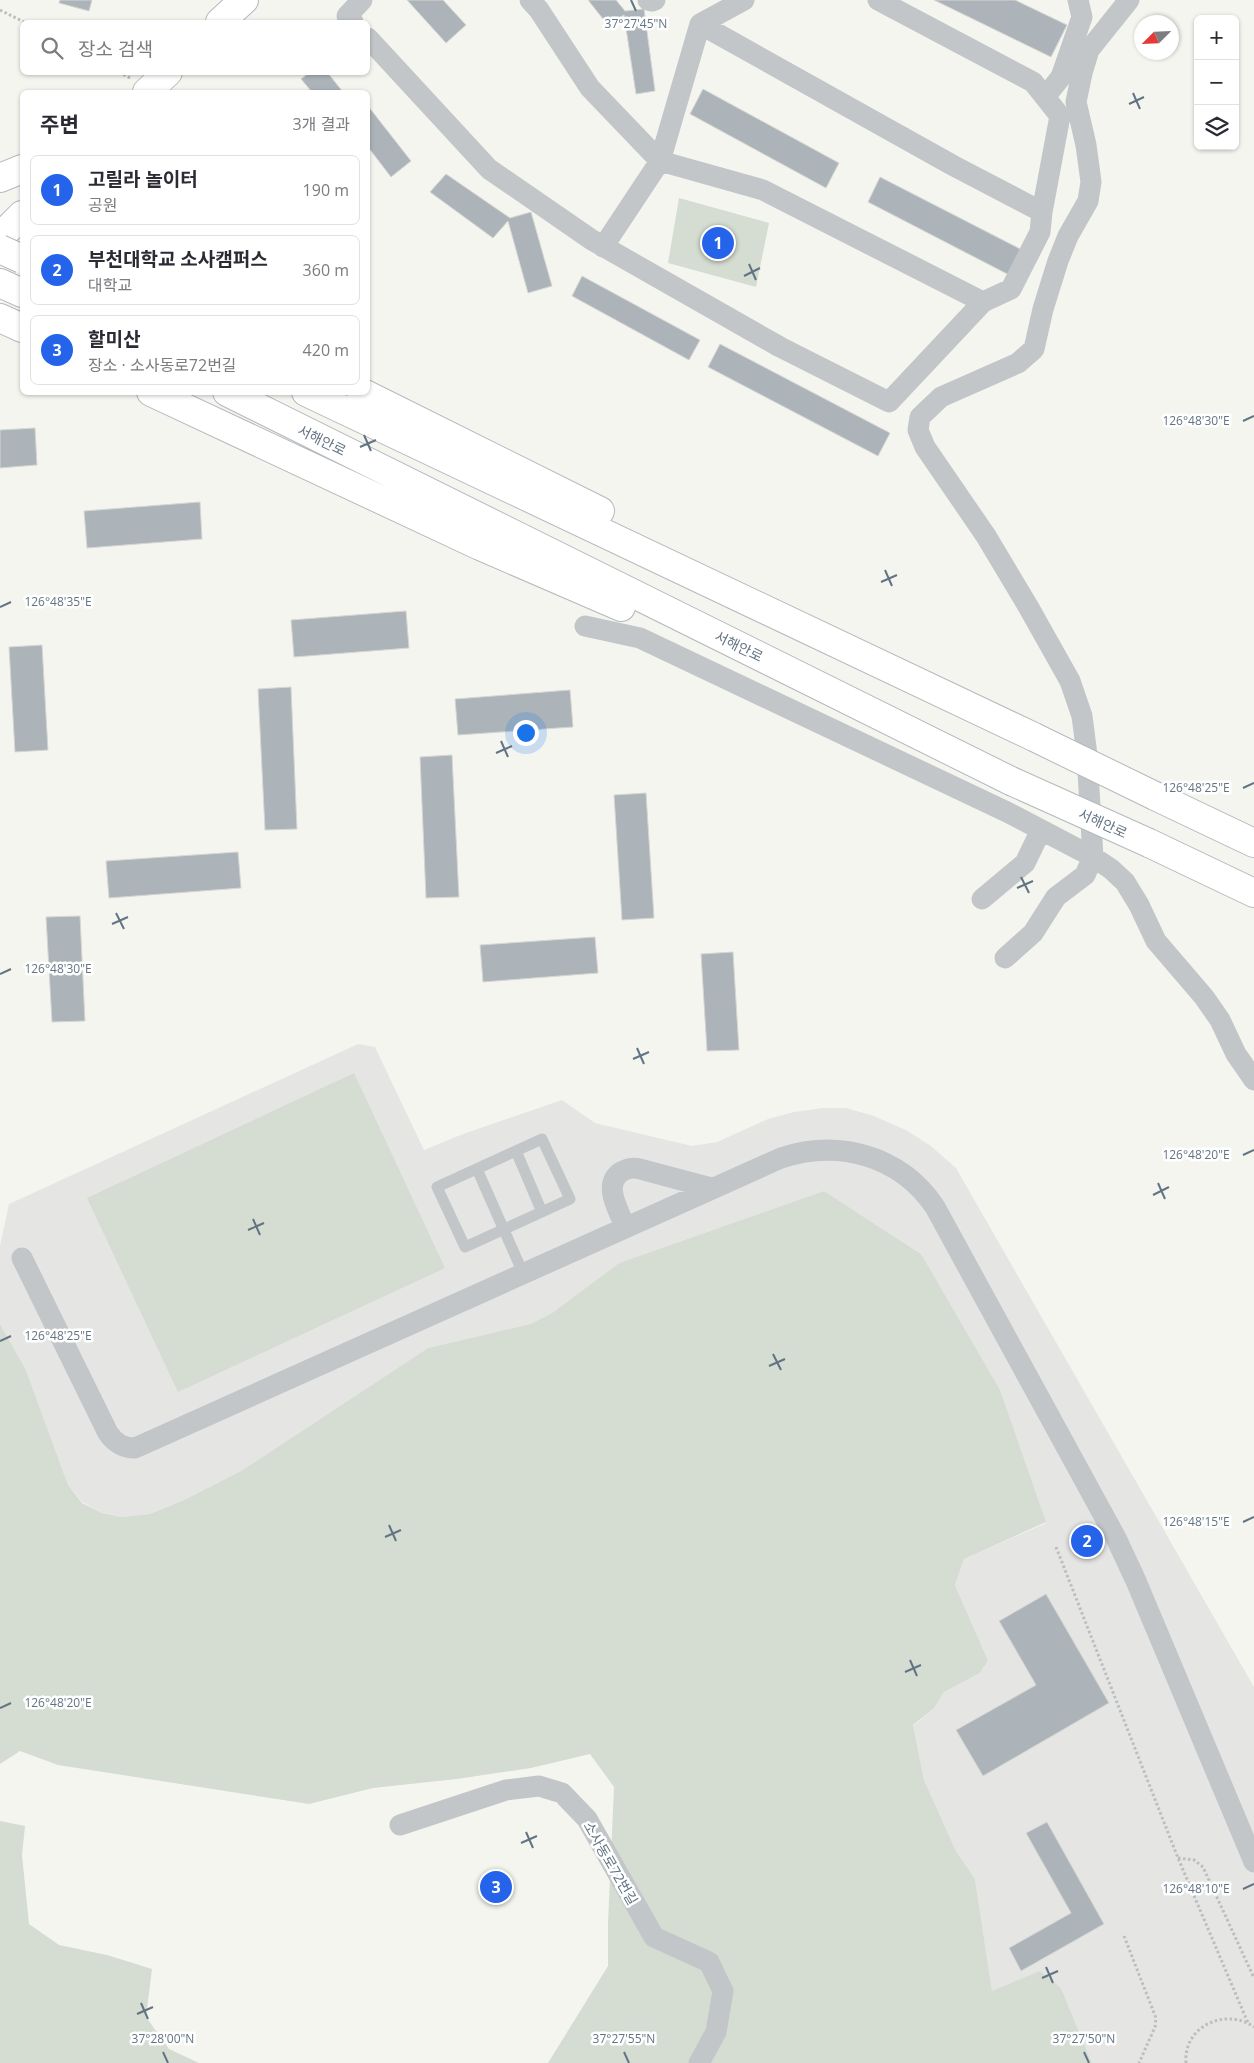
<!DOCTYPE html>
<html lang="ko">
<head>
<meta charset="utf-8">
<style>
	body { margin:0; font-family:"Open Sans","Noto Sans KR",sans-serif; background:#f2f2f3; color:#2b2b33 }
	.controls { position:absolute; right:15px; top:15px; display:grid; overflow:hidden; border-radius:8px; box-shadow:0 1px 4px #0004 }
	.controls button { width:45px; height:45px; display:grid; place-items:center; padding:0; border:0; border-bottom:1px solid #e1e1e2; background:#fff; color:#2b2b33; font:25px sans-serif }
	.compass { position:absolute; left:1134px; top:15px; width:45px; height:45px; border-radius:50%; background:#fff; box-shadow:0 1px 4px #0004; rotate:246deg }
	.you { position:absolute; left:525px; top:732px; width:18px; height:18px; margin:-12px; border:4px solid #fff; border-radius:50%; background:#1a73e8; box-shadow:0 0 0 8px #1a73e833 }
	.badge { display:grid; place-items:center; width:32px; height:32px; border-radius:50%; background:#2563eb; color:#fff; font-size:16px; font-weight:700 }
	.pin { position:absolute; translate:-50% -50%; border:2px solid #fff; box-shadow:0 1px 5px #0006 }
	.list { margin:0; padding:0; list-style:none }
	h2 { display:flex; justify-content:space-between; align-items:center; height:65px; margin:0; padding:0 20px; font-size:21px }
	h2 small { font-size:16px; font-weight:400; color:#7c7c81 }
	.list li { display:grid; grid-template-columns:32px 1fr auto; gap:15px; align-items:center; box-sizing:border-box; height:70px; margin:0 10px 10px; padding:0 10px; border:1px solid #e1e1e2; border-radius:8px }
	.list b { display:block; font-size:19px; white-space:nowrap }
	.list p { margin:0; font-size:16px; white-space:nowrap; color:#7c7c81 }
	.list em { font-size:16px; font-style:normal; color:#7c7c81 }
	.icon { flex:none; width:28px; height:28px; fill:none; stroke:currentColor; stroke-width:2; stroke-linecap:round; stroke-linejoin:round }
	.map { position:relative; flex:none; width:1254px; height:2063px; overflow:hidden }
	.search { position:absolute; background:#fff; box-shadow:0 1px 4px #0004; left:20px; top:20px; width:350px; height:55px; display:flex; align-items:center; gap:12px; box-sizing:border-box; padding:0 18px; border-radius:8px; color:#7c7c81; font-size:19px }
	.panel { position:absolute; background:#fff; box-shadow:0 1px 4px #0004; left:20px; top:90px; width:350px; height:305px; border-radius:8px }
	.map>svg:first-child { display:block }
</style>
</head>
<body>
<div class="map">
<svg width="1254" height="2063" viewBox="0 0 1254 2063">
	<rect width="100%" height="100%" fill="#f5f5f0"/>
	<!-- built -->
	<path fill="#e5e6e4" d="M358,1044l17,3 49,103 39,-16 99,-34 33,23 97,23 25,-4 51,-23 26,-7 29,-4h23l28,8 32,14 25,16 25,22 298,519v376h-162l-31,-75 -69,3 -17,-112 -19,-28 -32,-71 -11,-54 21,-18 10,-16 36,-19 8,-11 -33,-77 9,-26 82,-36 -125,-269 -97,-63 -205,72 -67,50 -22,11 -102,24 -187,123 -57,29 -34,14 -29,3 -19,-4 -20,-11 -14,-17 -42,-115 -26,-46v-78l9,-42z"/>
	<!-- green -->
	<path fill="#d5dcd1" d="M679,198l90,25 -13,64 -88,-24z
		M354,1073l91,195 -267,124 -91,-194z
		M824,1191l97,63 79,136 46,132 -82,37 -9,26 33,76 -8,12 -36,19 -10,16 -21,17 11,55 32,71 19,28 17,112 48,-20 21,17 31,75h-544l60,-97v-43l6,-136 -24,-33 -59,14 -74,11 -84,9 -64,16 -251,-39 -38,-14 -20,13v-440l26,46 42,115 14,18 20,10 19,4 29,-3 34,-14 57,-29 187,-123 102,-24 22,-11 67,-50z
		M0,1821l25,5 -3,29 7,69 30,21 48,10 45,14 -6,48 23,32 30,14h-199z"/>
	<!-- building -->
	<path fill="#acb4b9" stroke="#d6d6d3" d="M60,0h32l-3,11 -30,-8z
		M407,0h36l23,25 -20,18z
		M588,0h28l9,11 19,-2 11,82 -19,3 -12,-79 -17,9z
		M934,0h81l52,25 -16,32z
		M310,72h17l16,20h-31l-11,-13z
		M703,89l136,74 -13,25 -136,-74z
		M368,106l43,55 -20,16 -23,-30z
		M446,174l64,44 21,-6 21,74 -24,7 -20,-72 -15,17 -63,-46z
		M880,177l148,76 -13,25 -147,-76z
		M582,276l118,64 -11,20 -117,-64z
		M720,344l170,89 -12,23 -170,-89z
		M35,428l2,37 -37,3v-38z
		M200,502l2,37 -115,9 -3,-37z
		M406,611l3,37 -115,9 -3,-37z
		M42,645l6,105 -33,2 -6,-105z
		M291,687l6,142 -32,1 -7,-141z
		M570,690l3,37 -115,8 -3,-36z
		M452,755l7,142 -33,1 -6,-141z
		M646,793l8,125 -32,2 -8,-125z
		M238,852l3,36 -132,10 -3,-37z
		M80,916l5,105 -33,1 -6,-105z
		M595,937l3,36 -115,9 -3,-37z
		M733,952l6,98 -32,1 -6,-97z
		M1046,1594l63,109 -126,73 -27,-46 80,-45 -37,-64z
		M1047,1822l57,102 -83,47 -12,-23 62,-35 -45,-80z"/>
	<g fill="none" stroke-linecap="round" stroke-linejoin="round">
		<defs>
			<path id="secondary" d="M220,22l24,-22
				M147,92l21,-20
				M0,178l22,-9
				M0,237l22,-22
				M0,283l22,10
				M0,318l22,10
				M151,392l329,154 141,61
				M227,392l784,389
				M306,392l728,345
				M361,392l239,119
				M1155,796l99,47
				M1149,843l105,50"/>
		</defs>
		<!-- secondary casing -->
		<use href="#secondary" stroke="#b4b9be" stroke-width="30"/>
		<!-- path -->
		<path stroke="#bbbec0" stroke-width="3" stroke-dasharray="2.5 2.5" stroke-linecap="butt" d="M0,10l24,12
			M119,72l11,6
			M1056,1547l122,311 70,165
			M1178,1858l16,2 9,7 51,111
			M1124,1936l32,82 -1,9 -16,36
			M1186,2063c-3,-37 40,-56 68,-36"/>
		<!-- lane -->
		<path stroke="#c2c6c9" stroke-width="11" d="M542,1139l28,60 -105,48 -28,-60z
			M516,1151l26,61
			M477,1169l46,104"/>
		<!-- street -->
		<path stroke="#c2c6c9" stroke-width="21" d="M648,0l4,1 3,-1
			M353,22l-6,-6 15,-16
			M700,24l254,142 88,46 18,-96 -27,-34 -155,-82
			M368,38l121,131 103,71 188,107 109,55 94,-100 -220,-112 -103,-29 -70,-73 -51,-78 -9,-10
			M1045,97l16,-20 21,-60 -4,-17
			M603,247l57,-86 40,-137 44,-24
			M983,302l28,-13 29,-57 2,-20
			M585,626l55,12 367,174 86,45 18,12 14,13 14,23 17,36 48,56 16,23 16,34 18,26
			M982,899l43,-36 16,-33
			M1005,958l28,-25 23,-36 29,-22 8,-18 -6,-102 -5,-39 -12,-35 -41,-73 -43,-72 -61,-89 -7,-17 2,-13 21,-20 77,-34 16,-14 9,-40 15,-48 10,-25 20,-35 3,-19 -5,-37 -10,-43 6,-29 7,-23 40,-50
			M625,1227c-6,-17 -23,-42 -4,-55 7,-4 12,-5 19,-3l71,19
			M22,1258l86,175c7,10 15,15 27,15l646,-290c57,-19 119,-3 154,49l181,331 20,43 118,281
			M400,1825l106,-35 33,-4 23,7 25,26 67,118 55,25 14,29 -7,41 -17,31"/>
		<!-- secondary -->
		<use href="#secondary" stroke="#fff" stroke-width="28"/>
		<defs>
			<path id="secondary-bridge" d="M0,249l22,10
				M1034,737l121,59
				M1011,781l138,62"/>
		</defs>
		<!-- secondary-bridge casing -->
		<use href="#secondary-bridge" stroke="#b4b9be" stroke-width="30" stroke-linecap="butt"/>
		<!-- secondary-bridge -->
		<use href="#secondary-bridge" stroke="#fff" stroke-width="28"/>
	</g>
	<!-- ticks -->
	<path fill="none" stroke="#627483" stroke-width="2" d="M631,0l5,11M1133,93l7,16M1129,104l15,-7M749,264l7,16M744,276l16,-8M1243,421l11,-5M364,435l7,16M360,447l16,-7M885,570l7,16M881,582l16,-7M0,607l11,-5M501,741l7,16M496,753l16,-7M1243,788l11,-5M1021,877l8,16M1017,888l16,-7M116,913l8,16M112,924l16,-7M0,974l11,-5M637,1048l7,16M633,1059l16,-7M1243,1155l11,-5M1158,1183l7,16M1153,1195l16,-8M253,1219l7,16M248,1230l16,-7M0,1341l11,-5M773,1354l8,16M769,1366l16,-7M1243,1522l11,-5M389,1525l7,16M385,1537l16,-7M910,1660l7,16M905,1672l16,-7M0,1708l11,-5M526,1832l7,16M521,1843l16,-7M1243,1889l11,-5M1046,1967l7,16M1042,1978l16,-7M141,2003l7,16M137,2014l16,-7M163,2052l5,11M624,2052l5,11M1084,2052l5,11"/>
	<g text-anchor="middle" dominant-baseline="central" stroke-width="5" stroke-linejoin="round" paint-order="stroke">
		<!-- street labels -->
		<g font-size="14" fill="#627483" stroke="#fff">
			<text transform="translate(322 440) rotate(26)">서해안로</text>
			<text transform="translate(739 646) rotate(26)">서해안로</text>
			<text transform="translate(1103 823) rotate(24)">서해안로</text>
			<text transform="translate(611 1863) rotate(60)">소사동로72번길</text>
		</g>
	</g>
	<g font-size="12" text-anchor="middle" fill="#627483" stroke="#fff" stroke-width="5" stroke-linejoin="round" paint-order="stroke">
		<text x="636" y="28">37°27'45"N</text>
		<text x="1196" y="425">126°48'30"E</text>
		<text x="58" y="606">126°48'35"E</text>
		<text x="1196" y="792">126°48'25"E</text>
		<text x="58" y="973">126°48'30"E</text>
		<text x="1196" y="1159">126°48'20"E</text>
		<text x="58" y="1340">126°48'25"E</text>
		<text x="1196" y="1526">126°48'15"E</text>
		<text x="58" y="1707">126°48'20"E</text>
		<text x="1196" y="1893">126°48'10"E</text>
		<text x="163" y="2043">37°28'00"N</text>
		<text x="624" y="2043">37°27'55"N</text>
		<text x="1084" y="2043">37°27'50"N</text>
	</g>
</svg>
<div class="controls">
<button>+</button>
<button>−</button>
<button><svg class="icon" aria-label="layers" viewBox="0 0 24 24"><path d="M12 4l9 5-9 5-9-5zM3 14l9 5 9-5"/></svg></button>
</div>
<svg class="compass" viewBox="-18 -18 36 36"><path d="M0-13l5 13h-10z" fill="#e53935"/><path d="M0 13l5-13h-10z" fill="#7c7c81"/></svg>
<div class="you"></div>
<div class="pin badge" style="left:718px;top:243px">1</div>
<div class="pin badge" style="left:1087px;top:1541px">2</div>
<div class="pin badge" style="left:496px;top:1887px">3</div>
<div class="search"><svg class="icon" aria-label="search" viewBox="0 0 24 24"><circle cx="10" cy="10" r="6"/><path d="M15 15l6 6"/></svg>장소 검색</div>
<section class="panel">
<h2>주변<small>3개 결과</small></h2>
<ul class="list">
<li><span class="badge">1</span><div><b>고릴라 놀이터</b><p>공원</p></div><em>190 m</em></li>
<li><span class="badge">2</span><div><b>부천대학교 소사캠퍼스</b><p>대학교</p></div><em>360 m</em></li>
<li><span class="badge">3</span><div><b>할미산</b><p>장소 · 소사동로72번길</p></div><em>420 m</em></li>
</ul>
</section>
</div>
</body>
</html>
